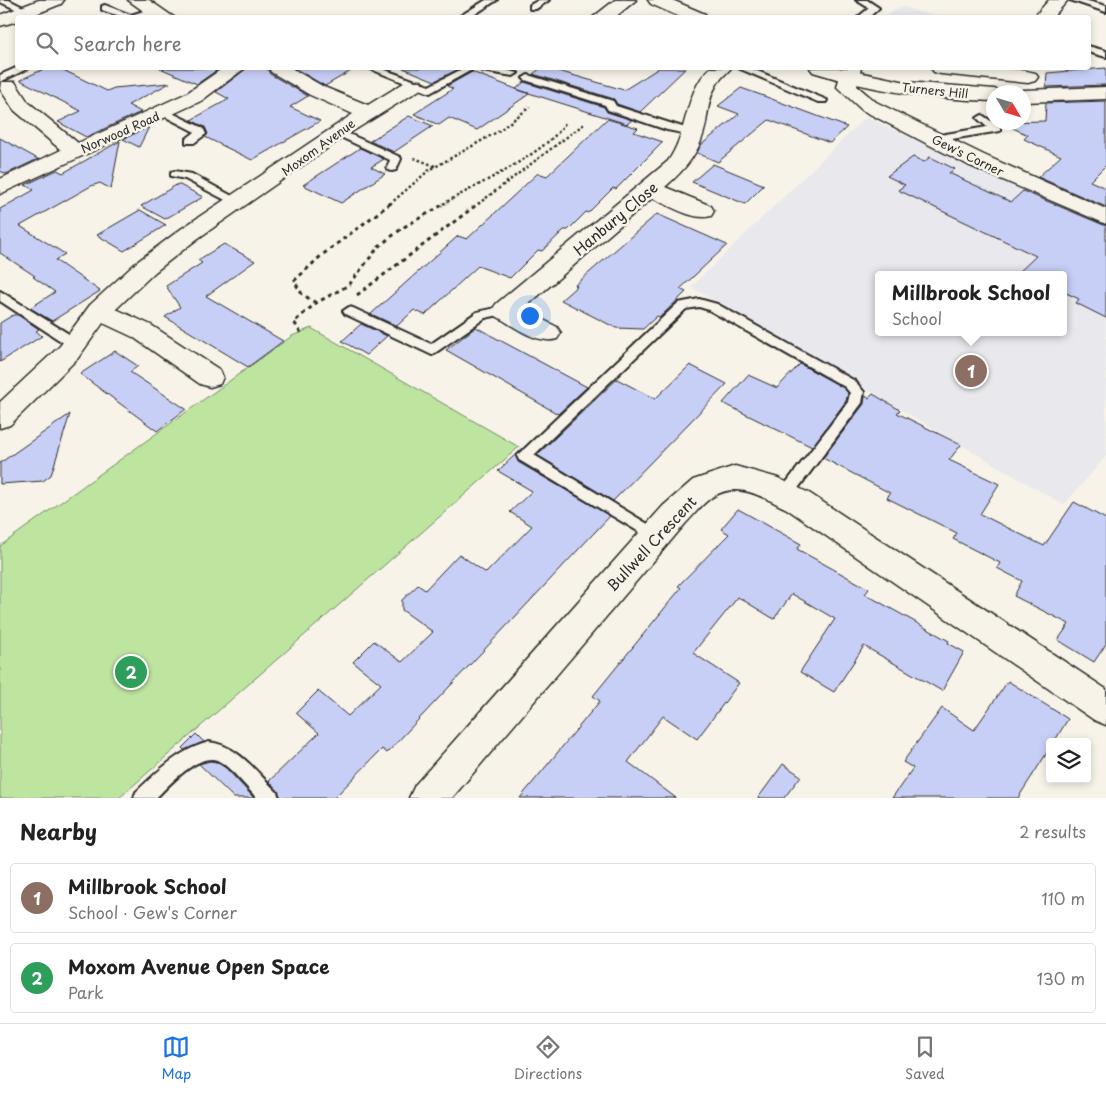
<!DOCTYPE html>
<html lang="en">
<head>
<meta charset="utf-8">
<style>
	body { margin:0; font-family:"Playpen Sans",sans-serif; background:#f6f6f6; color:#222 }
	.controls { position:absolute; right:15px; bottom:15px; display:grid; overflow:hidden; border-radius:5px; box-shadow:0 2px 8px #0003 }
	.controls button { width:45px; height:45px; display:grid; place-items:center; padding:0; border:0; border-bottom:1px solid #e0e0e0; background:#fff; color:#222; font:25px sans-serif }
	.compass { position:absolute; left:986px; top:85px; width:45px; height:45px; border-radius:50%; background:#fff; box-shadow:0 2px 8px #0003; rotate:128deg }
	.you { position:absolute; left:529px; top:315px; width:18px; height:18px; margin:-12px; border:4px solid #fff; border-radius:50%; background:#1a73e8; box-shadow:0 0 0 8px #1a73e833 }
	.badge { display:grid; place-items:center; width:32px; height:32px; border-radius:50%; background:#1a73e8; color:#fff; font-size:16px; font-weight:700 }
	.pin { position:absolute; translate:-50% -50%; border:2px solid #fff; box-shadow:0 1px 5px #0006 }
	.popup { position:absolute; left:875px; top:271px; width:192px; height:65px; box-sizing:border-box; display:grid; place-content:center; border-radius:5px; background:#fff; filter:drop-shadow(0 1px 4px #0005); font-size:16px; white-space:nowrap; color:#767676 }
	.popup b { font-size:19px; color:#222 }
	.popup::after { content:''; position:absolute; left:50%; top:100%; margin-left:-10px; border:10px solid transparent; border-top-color:#fff }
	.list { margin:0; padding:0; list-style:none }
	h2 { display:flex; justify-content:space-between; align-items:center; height:65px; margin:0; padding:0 20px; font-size:21px }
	h2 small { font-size:16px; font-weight:400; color:#767676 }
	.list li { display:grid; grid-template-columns:32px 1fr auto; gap:15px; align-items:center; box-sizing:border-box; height:70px; margin:0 10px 10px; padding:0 10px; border:1px solid #e0e0e0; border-radius:5px }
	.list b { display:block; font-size:19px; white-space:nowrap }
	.list p { margin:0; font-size:16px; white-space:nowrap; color:#767676 }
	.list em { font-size:16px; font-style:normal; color:#767676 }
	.icon { flex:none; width:28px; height:28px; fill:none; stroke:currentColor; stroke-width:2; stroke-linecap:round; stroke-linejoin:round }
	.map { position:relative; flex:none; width:1106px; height:798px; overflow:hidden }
	.search { position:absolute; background:#fff; box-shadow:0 2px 8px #0003; left:15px; right:15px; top:15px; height:55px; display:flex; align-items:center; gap:12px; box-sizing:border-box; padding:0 18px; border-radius:5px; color:#767676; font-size:19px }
	.sheet { height:225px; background:#fff }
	nav { display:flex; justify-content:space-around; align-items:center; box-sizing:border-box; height:70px; border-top:1px solid #e0e0e0; background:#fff; font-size:14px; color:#767676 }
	nav a { display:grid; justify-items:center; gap:2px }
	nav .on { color:#1a73e8 }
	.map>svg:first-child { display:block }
</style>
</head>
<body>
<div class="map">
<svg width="1106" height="798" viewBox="0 0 1106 798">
	<rect width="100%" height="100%" fill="#f7f3e8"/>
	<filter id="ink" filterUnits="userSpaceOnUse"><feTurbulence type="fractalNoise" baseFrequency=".02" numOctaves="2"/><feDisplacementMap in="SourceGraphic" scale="10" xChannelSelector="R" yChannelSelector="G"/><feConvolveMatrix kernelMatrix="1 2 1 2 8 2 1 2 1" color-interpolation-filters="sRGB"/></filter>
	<g filter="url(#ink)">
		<!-- built -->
		<path fill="#e9e8ec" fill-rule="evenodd" d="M900,6l37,11h-52z
			M866,117l240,111v228l-42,49 -373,-218zM878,275h186v57h-186z"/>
		<!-- green -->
		<path fill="#bee5a0" stroke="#748866" d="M311,328l208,119 -400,351h-119v-252l292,-210z"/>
		<!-- building -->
		<path fill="#c8cff7" stroke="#2b2b2b" d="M46,68h13l48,23 7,-3 56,-5 -42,22 13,7 -55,25 -28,-15 23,-11 -61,-31z
			M160,68h60l-23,16z
			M247,68h20l3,6 38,22 -18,11 30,14 -68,39 -47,-23 3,-3 -3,-7 -14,-7 38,-21 -13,-7z
			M294,68h62l-31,18z
			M403,68h58l-26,13z
			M541,68h7l76,22 35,-22h27l-46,44 -23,-8 -3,-5 -81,-25z
			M1106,68v17l-60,2 1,-14z
			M472,72l57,22 -52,36 -28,-12 -10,7 -25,-11 39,-25 -6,-3z
			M524,82l80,25 3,5 25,8 -5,4 -111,-35z
			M741,88l20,7 86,32 -17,16 -61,-23 -51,42 -21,-9 4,-8 38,-31 -21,-8z
			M1106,101v64l-16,16 16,7v19l-68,-30 23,-21 -37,-17 4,-4 -28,-13 45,-1 1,-18z
			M409,116l24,10 -39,26 -24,-11z
			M607,119l31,9 -4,4 29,10 -47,47 -3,-1 -25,25 -2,-1 -18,18h-4l-22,21 -4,-1 -28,28 -32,-12 -53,49 -11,-5 -17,16 -26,-12 87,-78 9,3 71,-66 9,3z
			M149,127l-10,20 -16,-8z
			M0,138l38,21 -32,15 -6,-3z
			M120,141l-9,48 -11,-6 -9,3 -71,40 45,28 -10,6 45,31 -48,30 -22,-13 25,-16 -22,-15 2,-1 -35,-23v-44l34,-19 -9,-5 32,-15 6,3z
			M360,148l24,11 -13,8 14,7 -44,29 -38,-18z
			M913,157l11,5 6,-5 25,12 -6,4 62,29 12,-11 83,35v92l-30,-15 3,-4 -15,-7v-17h-48l20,-19 -138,-66 7,-5 -18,-9z
			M713,164l51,21 -19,19 -53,-22z
			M178,184l25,13 -38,22 -24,-13z
			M140,210l26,15 -42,26 -27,-16z
			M657,214l70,31 -47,44 6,3 -26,25 -3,-1 -14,13 -27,-1 -55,-28 16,-14 -2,-1z
			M224,244l31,17 -49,35 77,45 -35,26 -83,-50 15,-10 -14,-21 36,-23 -4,-3z
			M13,315h5l21,14 -3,2 6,5 -42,26v-39z
			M361,324l26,12 -21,19 -24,-14z
			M476,327l16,9 95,51 -29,27 -112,-64z
			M115,351l23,15 -8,6 56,37 -29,22 -77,-57z
			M800,364l44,24 4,5 -2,8 -34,46 -89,-44 25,-28 29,13z
			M690,365l37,19 -114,117 -76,-46 80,-76 38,20z
			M873,394l27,16 -3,3 64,32 -12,15 50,24 -19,30 64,32 30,-44 32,17v125l-12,18 -36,-22 11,-16 -55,-28 8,-15 -25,-13 3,-5 -47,-24 4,-6 -70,-35 3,-5 -67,-35 41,-54 1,-8 4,2z
			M70,414l-19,61 -8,6 -43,3v-21z
			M516,454l2,8 92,54 -223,237 -5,-4 -48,49h-53l-3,-7 -9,-10 50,-48 -23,-20 22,-22 30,25 33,-32 -28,-22 21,-21 28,21 31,-30 -31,-22v-10l16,-15 7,5 34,-36 27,19 46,-47 -22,-14 22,-21 -34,-20z
			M738,509l63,35 -4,5 72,40 -4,5 84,47 -1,2 16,9 -22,39 -78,-45 -30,46 -34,-20 35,-53 -43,-25 -18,25 -36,-22 -45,56 46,30 -42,56 -34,-23 -35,46 48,36h-156l80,-97 -7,-5 88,-108 -3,-2 51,-52 -8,-5z
			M1008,681l60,38 -14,23h-4v6l-32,50h-126l21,-30 -10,-6 39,-54 32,22z
			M196,734l8,8 -20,8 -2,-2z
			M210,761l6,1 10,6 28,30h-20l-35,-34z
			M783,764l18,12 -17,22h-26z"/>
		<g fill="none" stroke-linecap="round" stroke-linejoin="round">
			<defs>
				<path id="lane" d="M0,0h9l20,10 -7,2 -22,-10z
					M486,0h11l-28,18h-12z
					M539,0h10l-13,9h-6v-4z
					M856,0h11l12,8 -11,10h-11l12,-10z
					M1070,0h14l22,6v6z
					M105,5l26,10 25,-8 4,3c-16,14 -40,7 -58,0v-4z
					M1088,46l18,5v6l-18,-5z
					M18,67l11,1 -29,14v-7z
					M368,68h12l49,18 35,-18h11l-45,25z
					M477,68h20l21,5 -5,3 -31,-5z
					M738,68h12l77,32 -1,2h-8z
					M528,75l85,26 3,5 82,26 -5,3 -26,-5 -59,-20 -3,-5 -80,-25 -2,-2z
					M164,109l39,19 3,6 -12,9h-8v-4l9,-7 -35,-18v-4z
					M982,115l18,12v4l-66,11 -5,-3 5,-3 53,-9 -10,-9z
					M338,129l62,28 1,2 -5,11 -4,1 -4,-1 -1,-2 3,-8 -56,-26v-4z
					M175,171l17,3 51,28 -6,3 -4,-1 -48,-25 -14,-3v-4z
					M0,291l80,50 2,3 -2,3h-10l-70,-46z
					M699,299l18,5 138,77 9,11 -2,11 -72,96h-10l-2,-4 2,-4 68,-89 2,-9 -5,-6 -136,-77 -10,-3 -13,2 -152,146 127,77 3,4 -3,4 -5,2 -137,-82 -2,-4 161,-153z
					M505,306l6,4 -2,3 -24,5 -53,37 -87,-41 -2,-3 6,-4 4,1 78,36 46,-32z
					M209,742c29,3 48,31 68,50l2,6h-22c-10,-10 -28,-33 -40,-38 -19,-7 -49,26 -61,38h-22l2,-6c22,-21 43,-42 73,-50z"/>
				<path id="street" d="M39,0h25l-3,4 -35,14h-8v3l-18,5v-11z
					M128,0h21l26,18h-22z
					M615,0h21l-22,18h-22z
					M1049,0h19l-16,18h-19z
					M223,68h22l-44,33 -201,93v-15l61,-29 -47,-40 -14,-21 1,-7h14l13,20 50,41 109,-50z
					M269,68h22l33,19 44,18 39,-24h14l3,4 -3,4 -76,47 -148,103 -42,33 -39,37 35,16 69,45 3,7 -3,7 -10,3 -10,-3 -67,-47 -30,-14 -25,35 -68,67 -10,3v-26l60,-56 30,-41 47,-43 44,-33 172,-115 -43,-19 -39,-23z
					M710,68h21c-5,6 -12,11 -15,18 -7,11 -8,25 -10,37 -5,28 -20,46 -41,64l46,19 3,5 -3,5c-19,5 -42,-11 -59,-18l-129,111 34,18 4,6 -4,6c-20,6 -43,-13 -61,-23l-4,-6 4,-6 172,-143c21,-29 15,-67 42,-93z
					M842,68h19l-4,18 19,16 108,53 122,54v15l-138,-59 -106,-55 -25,-23z
					M931,68c30,-4 75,-2 104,5l3,4 -3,4 -7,2 -87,-9 -7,-2z
					M735,466l43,12 31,15 297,196v36l-12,-5 -307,-211c-23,-11 -48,-28 -73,-13 -11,6 -20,19 -29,28l-233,274h-43l6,-13 248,-279 30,-26z"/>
				<path id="secondary" d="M648,0h24l33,14 3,4h-26l-31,-14z
					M810,68h29l67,14 88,7 8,3h-8v9c-62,-2 -122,-10 -181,-29z
					M1106,87v12l-82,3v-10h-8l8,-2z"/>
			</defs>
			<!-- lane casing -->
			<use href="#lane" stroke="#2b2b2b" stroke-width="4"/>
			<!-- street casing -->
			<use href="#street" stroke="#2b2b2b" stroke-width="3"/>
			<!-- secondary casing -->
			<use href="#secondary" stroke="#2b2b2b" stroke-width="3"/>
			<!-- path-far1 -->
			<path stroke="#2b2b2b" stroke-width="2.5" stroke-dasharray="2.5 2.5" stroke-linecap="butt" d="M414,158l21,8
				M390,204l38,-33 69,-39 33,-25
				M443,204c31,-18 106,-52 122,-81
				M478,204l106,-80"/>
			<!-- path -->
			<path stroke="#2b2b2b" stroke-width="3" stroke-dasharray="4 4" stroke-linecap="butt" d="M357,295l122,-92
				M316,303l-14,-9 -8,-13 28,-26 69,-52
				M301,333l-7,-11 22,-19 33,-18 30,-39 25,-19 42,-24"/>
			<!-- lane -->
			<use href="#lane" fill="#f7f3e8" fill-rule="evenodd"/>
			<!-- street -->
			<use href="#street" fill="#f7f3e8" fill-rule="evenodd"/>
			<!-- secondary -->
			<use href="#secondary" fill="#f7f3e8" fill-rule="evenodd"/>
		</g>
	</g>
	<g text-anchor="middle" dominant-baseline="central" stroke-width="5" stroke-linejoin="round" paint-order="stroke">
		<!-- far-street labels -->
		<g font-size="12" fill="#2b2b2b" stroke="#f7f3e8">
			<text transform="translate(935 90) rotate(6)">Turners Hill</text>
			<text transform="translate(120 132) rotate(-24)">Norwood Road</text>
			<text transform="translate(318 147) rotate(-36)">Moxom Avenue</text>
			<text transform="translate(968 155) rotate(26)">Gew's Corner</text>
		</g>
		<!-- street labels -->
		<g font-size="15" fill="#2b2b2b" stroke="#f7f3e8">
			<text transform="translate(615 218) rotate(-40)">Hanbury Close</text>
			<text transform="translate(651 543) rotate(-47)">Bullwell Crescent</text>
		</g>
	</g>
</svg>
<div class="controls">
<button><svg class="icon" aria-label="layers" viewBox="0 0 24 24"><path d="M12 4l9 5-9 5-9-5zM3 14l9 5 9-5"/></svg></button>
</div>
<svg class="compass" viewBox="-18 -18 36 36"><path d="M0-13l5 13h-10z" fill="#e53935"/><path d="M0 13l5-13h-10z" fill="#767676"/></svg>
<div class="you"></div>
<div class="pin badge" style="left:971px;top:371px;background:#8d6e63">1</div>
<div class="popup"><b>Millbrook School</b>School</div>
<div class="pin badge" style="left:131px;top:672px;background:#2e9e5b">2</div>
<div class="search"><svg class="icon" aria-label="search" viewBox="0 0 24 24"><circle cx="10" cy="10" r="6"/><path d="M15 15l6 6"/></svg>Search here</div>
</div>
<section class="sheet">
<h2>Nearby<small>2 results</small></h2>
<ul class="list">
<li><span class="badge" style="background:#8d6e63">1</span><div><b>Millbrook School</b><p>School · Gew's Corner</p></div><em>110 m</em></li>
<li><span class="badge" style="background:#2e9e5b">2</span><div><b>Moxom Avenue Open Space</b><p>Park</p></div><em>130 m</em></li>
</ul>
</section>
<nav>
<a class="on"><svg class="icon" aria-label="map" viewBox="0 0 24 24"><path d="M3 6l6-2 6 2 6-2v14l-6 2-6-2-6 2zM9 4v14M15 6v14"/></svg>Map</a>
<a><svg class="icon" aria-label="directions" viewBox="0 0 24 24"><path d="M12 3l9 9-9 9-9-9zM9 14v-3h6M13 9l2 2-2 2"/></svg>Directions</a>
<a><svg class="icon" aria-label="saved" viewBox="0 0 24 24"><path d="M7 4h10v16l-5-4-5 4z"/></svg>Saved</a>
</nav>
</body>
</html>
